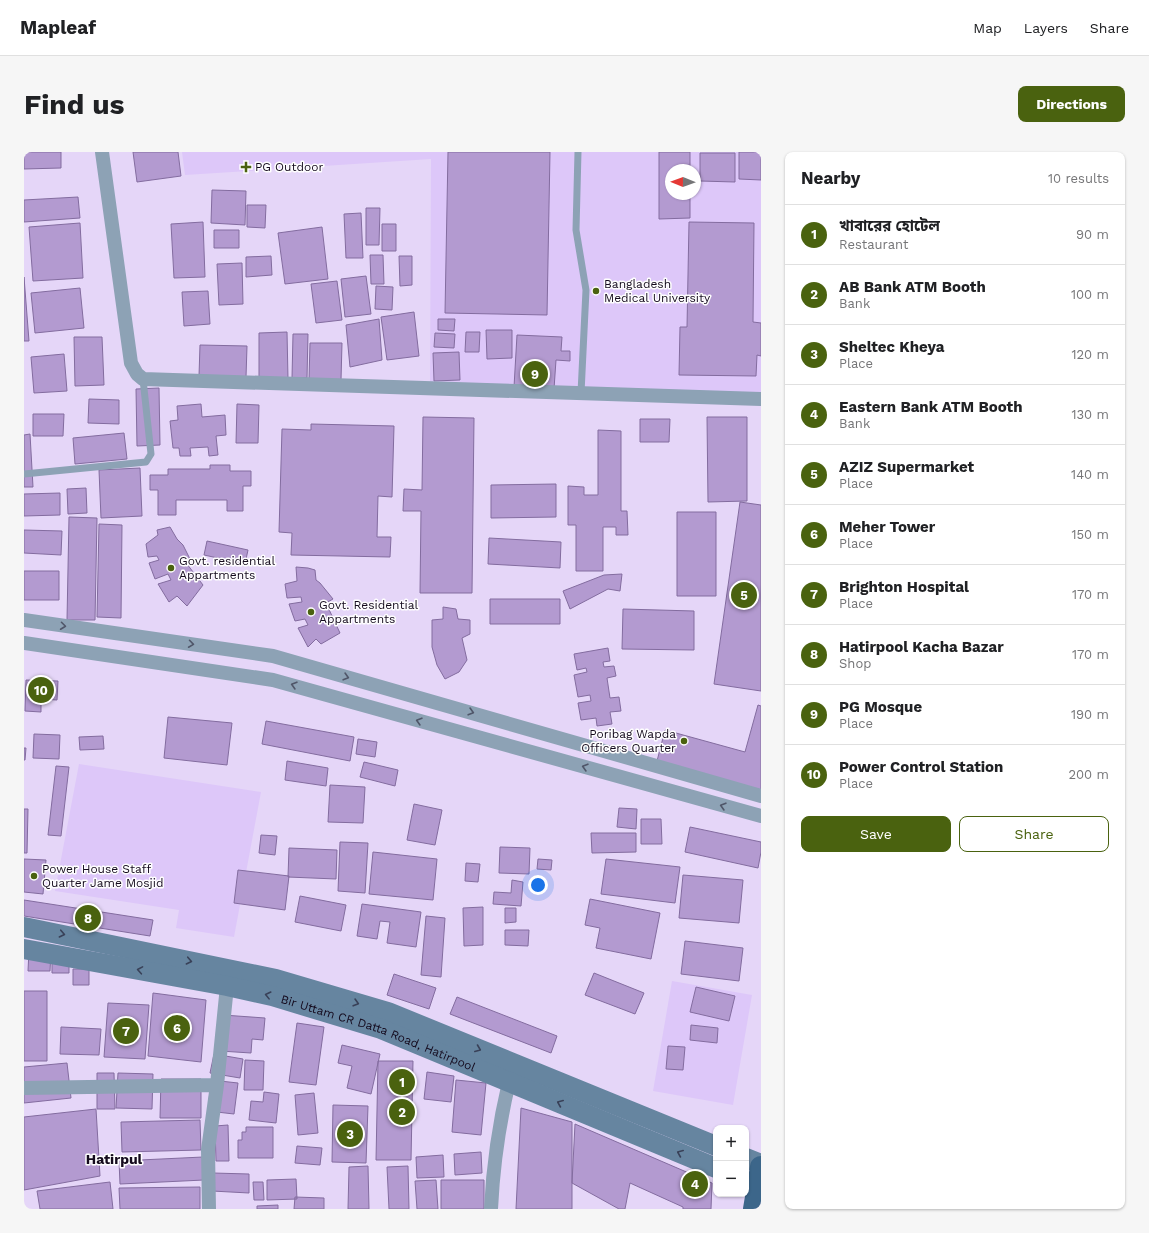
<!DOCTYPE html>
<html lang="en">
<head>
<meta charset="utf-8">
<style>
	body { margin:0; font-family:"Work Sans","Noto Sans Bengali",sans-serif; background:#f6f6f6; color:#202124 }
	.controls { position:absolute; right:12px; bottom:12px; display:grid; overflow:hidden; border-radius:8px; box-shadow:0 1px 3px #0004 }
	.controls button { width:36px; height:36px; display:grid; place-items:center; padding:0; border:0; border-bottom:1px solid #e0e0e0; background:#fff; color:#202124; font:20px sans-serif }
	.compass { position:absolute; left:641px; top:12px; width:36px; height:36px; border-radius:50%; background:#fff; box-shadow:0 1px 3px #0004; rotate:271deg }
	.you { position:absolute; left:514px; top:733px; width:14px; height:14px; margin:-10px; border:3px solid #fff; border-radius:50%; background:#1a73e8; box-shadow:0 0 0 6px #1a73e833 }
	.badge { display:grid; place-items:center; width:26px; height:26px; border-radius:50%; background:#4a620f; color:#fff; font-size:13px; font-weight:700 }
	.pin { position:absolute; translate:-50% -50%; border:2px solid #fff; box-shadow:0 1px 4px #0006 }
	.list { margin:0; padding:0; list-style:none }
	h2 { display:flex; justify-content:space-between; align-items:center; height:52px; margin:0; padding:0 16px; font-size:17px }
	h2 small { font-size:13px; font-weight:400; color:#757577 }
	.list li { display:grid; grid-template-columns:26px 1fr auto; gap:12px; align-items:center; box-sizing:border-box; height:60px; padding:0 16px; border-top:1px solid #e0e0e0 }
	.list b { display:block; font-size:15px; white-space:nowrap }
	.list p { margin:0; font-size:13px; white-space:nowrap; color:#757577 }
	.list em { font-size:13px; font-style:normal; color:#757577 }
	.actions { display:flex; gap:8px; padding:12px 16px }
	.actions a { flex:1; padding:9px 0; border:1px solid #4a620f; border-radius:8px; text-align:center; font-size:14px; color:#4a620f }
	.actions .main { background:#4a620f; color:#fff }
	.map { position:relative; flex:none; width:737px; height:1057px; overflow:hidden; border-radius:8px }
	header { display:flex; align-items:center; gap:24px; box-sizing:border-box; height:56px; padding:0 20px; background:#fff; border-bottom:1px solid #e0e0e0 }
	header strong { font-size:19px }
	nav { display:flex; gap:22px; margin-inline-start:auto; font-size:14px }
	.intro { display:flex; align-items:center; justify-content:space-between; box-sizing:border-box; height:96px; padding:0 24px }
	h1 { margin:0; font-size:28px }
	.button { padding:10px 18px; border-radius:8px; background:#4a620f; color:#fff; font-size:14px; font-weight:700 }
	main { display:flex; gap:24px; padding:0 24px }
	aside { flex:1; background:#fff; border-radius:8px; box-shadow:0 1px 3px #0004 }
	.map>svg:first-child { display:block }
</style>
</head>
<body>
<header>
<strong>Mapleaf</strong>
<nav><a>Map</a><a>Layers</a><a>Share</a></nav>
</header>
<div class="intro"><h1>Find us</h1><a class="button">Directions</a></div>
<main>
<div class="map">
<svg width="737" height="1057" viewBox="0 0 737 1057">
	<rect width="100%" height="100%" fill="#e5d6f8"/>
	<!-- built -->
	<path fill="#ddc7f9" fill-rule="evenodd" d="M158,0h579v244l-331,-8 1,-229 -246,16zM647,18h24v24h-24z
		M55,612l182,28 -27,145 -58,-9 3,-18 -124,-19z
		M648,829l80,14 -19,110 -80,-14z"/>
	<!-- building -->
	<path fill="#b39ad0" stroke="#836c9f" d="M0,0h37v16l-37,1z
		M109,0h45l3,24 -44,6z
		M424,0h102l-3,163 -102,-2z
		M635,0h31v18h-19v24h19v24l-31,1z
		M715,0h22v28l-22,-1z
		M676,1h35v29l-35,-1z
		M188,38l34,1 -1,34 -34,-2z
		M54,45l2,21 -56,4v-22z
		M223,53h19l-1,23 -18,-1z
		M342,56h14l-1,37h-13z
		M337,61l2,45h-17l-2,-44z
		M179,70l2,55 -31,1 -3,-54z
		M665,70l65,1 -1,99 8,1v33l-4,-1 -1,21 -77,-1 1,-48h7z
		M56,71l3,55 -50,3 -4,-54z
		M358,72h14v27h-14z
		M298,75l6,52 -43,5 -7,-51z
		M190,78h25v18h-25z
		M346,103h13l1,29h-13z
		M247,104l1,19 -26,2v-20z
		M375,104h13v29l-12,1z
		M218,111l1,41 -24,1 -2,-41z
		M342,124l5,38 -26,3 -4,-38z
		M0,125l5,64h-5z
		M313,129l5,39 -26,3 -5,-39z
		M352,134l17,1 -1,23 -17,-1z
		M56,136l4,40 -49,5 -4,-40z
		M184,139l2,33 -26,2 -2,-34z
		M390,160l5,44 -32,4 -6,-43z
		M355,167l3,41 -32,7 -4,-42z
		M414,167h17l-1,12 -16,-1z
		M462,178h26v28l-25,1z
		M263,180l1,47h-29v-46z
		M442,180h14l-1,20h-14z
		M411,181l20,1 -1,14 -20,-1z
		M269,182h15l-1,44h-15z
		M493,183l45,2 -1,14h9v10l-14,-1 -2,29 -40,-2z
		M50,185h28l2,48 -29,1z
		M286,191h32l-1,37h-32z
		M176,193l47,1 -1,31 -47,-1z
		M435,200l1,28 -26,1 -1,-28z
		M40,202l3,37 -33,2 -3,-36z
		M135,236l1,57 -23,1 -1,-57z
		M65,247l30,1v24l-31,-1z
		M177,252l1,13 23,-2 1,20 -10,1 2,19 -9,1 -1,-9 -18,1 1,8h-11l-1,-8h-6l-3,-27 8,-1 -1,-14z
		M213,252l22,1 -1,38h-22z
		M9,262h31l-1,22h-30z
		M399,265l51,1 -2,175h-52l1,-82h-18l1,-22 18,1z
		M683,265h40v84l-39,1z
		M616,267h30l-1,23h-29z
		M287,272l83,2 -2,71 -14,-1 -1,41h14l-1,20 -99,-2 1,-22 -13,-1 3,-103 29,1z
		M574,278l23,1v80h6l1,24h-12v-8h-13v44h-27v-46h-8v-39l16,1v8h14z
		M100,281l3,26 -52,5 -2,-26z
		M6,282l3,53h-9v-52z
		M186,313h20v6h21v15h-8v25h-16v-11h-51v15h-18v-25h-8v-15h18v-6h42z
		M116,316l2,48 -41,2 -2,-48z
		M532,332v33l-65,1v-33z
		M62,336l1,25 -19,1 -1,-25z
		M36,341v22l-36,1v-22z
		M716,350l21,3v186l-47,-7z
		M653,360h39v84h-39z
		M45,365l28,1 -2,102h-28z
		M75,372l23,1 -1,93 -24,-1z
		M146,375l7,12 6,6 7,14 -3,5 16,21 -16,21 -10,-10 -8,6 -11,-18 13,-4 -3,-6 -13,5 -6,-16 10,-3 -2,-4 -9,1 -2,-13 12,-9 -1,-5z
		M0,378l38,1 -1,24 -37,-2z
		M465,386l72,4 -1,26 -72,-4z
		M183,389l41,9 -3,14 -41,-9z
		M272,415l12,1 7,2 1,10 4,3 13,16 -7,4 14,30 -19,11 -5,-5 -8,8 -10,-19 10,-3 -3,-6 -10,2 -6,-17 13,-2 -1,-5 -14,1 -2,-14 12,-3z
		M0,419h35v29h-35z
		M598,422l-2,17 -12,-2 -38,20 -7,-18 41,-16z
		M466,447h70v25h-70z
		M419,455l13,2 2,10 12,1v14l-8,4 5,22 -8,12 -14,7 -8,-14 -5,-18v-27l11,-1z
		M599,457l71,2v39l-72,-1z
		M584,496l2,13 -7,1 1,5 10,-1 2,10 -9,2 3,20 9,-1 2,14 -11,1 2,12 -15,2 -1,-8 -15,2 -3,-17 13,-2 -1,-6 -12,2 -4,-22 13,-3 -1,-4 -9,2 -3,-16z
		M2,528l32,1 -1,19 -16,-1v13l-16,-1z
		M734,553l3,1v84l-104,-29 8,-31 80,22z
		M144,565l64,6 -5,42 -63,-7z
		M242,569l88,16 -4,24 -88,-17z
		M10,582l26,1 -1,24 -26,-1z
		M79,584l1,13 -24,1 -1,-13z
		M334,587l19,3 -2,15 -19,-3z
		M0,596h2l-1,12h-1z
		M263,609l41,7 -2,18 -41,-6z
		M340,610l34,8 -3,16 -35,-9z
		M32,614l13,1 -8,69 -13,-1z
		M306,633l35,2 -2,36 -35,-1z
		M390,652l28,6 -7,35 -28,-5z
		M595,656l18,1 -1,20 -19,-2z
		M0,657h4l-1,44h-3z
		M617,667h20l1,25h-21z
		M666,675l71,15v10l-3,16 -73,-16z
		M567,681h45v19l-44,1z
		M237,683l16,1 -2,19 -16,-2z
		M316,690l28,1 -3,50 -27,-2z
		M476,695l30,1 -1,26 -30,-1z
		M265,696l48,2 -1,29 -48,-2z
		M349,700l64,7 -4,41 -64,-6z
		M0,707l22,1 -3,34 -19,-2z
		M514,707l14,1 -1,10 -14,-1z
		M582,707l74,8 -5,36 -74,-9z
		M442,711l14,1 -2,18 -13,-1z
		M214,718l51,6 -4,34 -51,-7z
		M659,723l60,5 -4,43 -60,-5z
		M488,728l11,2 -2,24 -28,-2 1,-12 17,1z
		M276,744l46,9 -5,26 -46,-9z
		M566,747l70,14 -9,46 -55,-11 4,-20 -15,-3z
		M0,748l129,20 -3,16 -126,-20z
		M338,752l59,8 -5,35 -29,-4 3,-21 -10,-1 -3,18 -20,-3z
		M459,755v38l-19,1 -1,-38z
		M481,756h11v14l-11,1z
		M402,764l19,2 -4,59 -20,-2z
		M481,778h24l-1,16 -23,-1z
		M661,789l58,7 -4,33 -58,-7z
		M5,798l22,1 -1,20h-22z
		M28,805h17v16h-17z
		M49,817h16v16h-16z
		M570,821l50,20 -9,21 -50,-19z
		M370,822l42,14 -7,21 -42,-14z
		M672,835l39,9 -6,25 -39,-9z
		M0,839h23v70h-23z
		M129,841l53,7 -5,62 -53,-6z
		M433,845l100,39 -6,17 -101,-39z
		M84,851l41,2 -4,54 -41,-2z
		M199,863l42,3 -2,22 -11,-1 -1,14 -31,-2z
		M273,871l27,4 -8,58 -27,-3z
		M667,873l27,3 -1,15 -27,-3z
		M37,875l40,2 -2,26 -39,-1z
		M318,893l38,9 -9,40 -24,-6 5,-22 -14,-3z
		M644,894l17,1 -2,23 -17,-1z
		M190,902l29,5 -3,19 -30,-5z
		M221,908l19,1 -1,29h-19z
		M354,909h35l-2,99h-35z
		M43,911l4,35 -47,5v-36z
		M403,920l27,4 -3,26 -27,-3z
		M73,921h17l1,36h-18z
		M94,921l35,1 -1,35 -36,-1z
		M137,927h40v39h-41z
		M187,928l27,3 -4,31 -26,-3z
		M432,928l30,3 -5,52 -29,-3z
		M240,940l15,2 -3,29 -27,-3 2,-19 12,1z
		M290,941l4,40 -20,2 -3,-40z
		M309,953l35,1 -2,57 -34,-1z
		M497,956l51,14v87h-56z
		M72,957l4,67 -76,14v-73z
		M176,968l1,30 -79,2 -1,-30z
		M551,972l137,59 -1,26h-28v-2l-53,-24 -5,26h-6l-47,-26z
		M204,973l1,36h-13l-1,-35z
		M222,975h27v31h-35v-18h4v-8h4z
		M273,994l25,2 -2,17 -25,-2z
		M457,1000l1,21 -27,2 -1,-21z
		M419,1003l1,22 -27,1 -1,-21z
		M179,1005l1,23 -84,4 -1,-23z
		M344,1014l1,43h-21l1,-42z
		M384,1014l1,43h-20l-2,-42z
		M189,1021l36,1v19l-37,-2z
		M272,1027l1,20 -30,1v-20z
		M412,1028l2,29h-21l-2,-28z
		M417,1028h43v29h-43z
		M86,1030l3,27h-73l-3,-18z
		M229,1030h10l1,18h-10z
		M176,1035v22h-80l-1,-21z
		M271,1045l29,1v11h-30z
		M254,1053v4h-21v-3z"/>
	<g fill="none" stroke-linecap="round" stroke-linejoin="round">
		<!-- service -->
		<path stroke="#8da2b5" stroke-width="7" d="M554,0l-2,78 10,60 -5,103
			M0,322l122,-12 5,-8 -8,-75"/>
		<!-- minor -->
		<path stroke="#8da2b5" stroke-width="14" d="M78,0l29,211 6,11 6,5 618,20
			M0,468l249,36 488,140
			M0,491l249,37 488,136
			M0,936l193,-3
			M185,1057l-1,-59 9,-65 10,-99
			M467,1057c2,-43 8,-85 18,-127"/>
		<!-- secondary -->
		<g stroke="#6685a0" stroke-width="20">
			<path d="M0,775l252,52 112,33 328,134"/>
			<path id="s1" d="M0,797l203,37 45,10 109,33 335,139"/>
			<path d="M722,1006l15,6"/>
		</g>
		<!-- trunk -->
		<path stroke="#3c668a" stroke-width="22" d="M730,1057l7,-42"/>
	</g>
	<!-- one-way arrows -->
	<defs><path id="oneway-chevron" d="M-2-3.5L2.5 0L-2 3.5" fill="none" stroke-width="1.6" stroke-linecap="round" stroke-linejoin="round"/></defs>
	<g stroke="#505669">
		<use href="#oneway-chevron" transform="translate(39 474) rotate(7)"/>
		<use href="#oneway-chevron" transform="translate(167 492) rotate(8)"/>
		<use href="#oneway-chevron" transform="translate(322 525) rotate(16)"/>
		<use href="#oneway-chevron" transform="translate(270 533) rotate(-164)"/>
		<use href="#oneway-chevron" transform="translate(447 560) rotate(16)"/>
		<use href="#oneway-chevron" transform="translate(395 569) rotate(-164)"/>
		<use href="#oneway-chevron" transform="translate(561 615) rotate(-164)"/>
		<use href="#oneway-chevron" transform="translate(699 654) rotate(-164)"/>
	</g>
	<g stroke="#394158">
		<use href="#oneway-chevron" transform="translate(38 782) rotate(12)"/>
		<use href="#oneway-chevron" transform="translate(165 809) rotate(12)"/>
		<use href="#oneway-chevron" transform="translate(116 818) rotate(-170)"/>
		<use href="#oneway-chevron" transform="translate(244 843) rotate(-166)"/>
		<use href="#oneway-chevron" transform="translate(332 851) rotate(16)"/>
		<use href="#oneway-chevron" transform="translate(454 897) rotate(22)"/>
		<use href="#oneway-chevron" transform="translate(536 951) rotate(-157)"/>
		<use href="#oneway-chevron" transform="translate(656 1001) rotate(-157)"/>
	</g>
	<!-- markers -->
	<g fill="#4a620f" stroke="#fefefe" stroke-width="1.5">
		<path d="M220 9h4v4h4v4h-4v4h-4v-4h-4v-4h4z"/>
		<circle cx="572" cy="139" r="4"/>
		<circle cx="147" cy="416" r="4"/>
		<circle cx="287" cy="460" r="4"/>
		<circle cx="660" cy="589" r="4"/>
		<circle cx="10" cy="724" r="4"/>
	</g>
	<g text-anchor="middle" dominant-baseline="central" stroke-width="3" stroke-linejoin="round" paint-order="stroke">
		<!-- poi labels -->
		<g font-size="12" fill="#140a1d" stroke="#fefefe" text-anchor="start">
			<text x="231" y="15">PG Outdoor</text>
			<text x="580" y="132">Bangladesh<tspan x="580" dy="14">Medical University</tspan></text>
			<text x="155" y="409">Govt. residential<tspan x="155" dy="14">Appartments</tspan></text>
			<text x="295" y="453">Govt. Residential<tspan x="295" dy="14">Appartments</tspan></text>
			<text x="652" y="582" text-anchor="end">Poribag Wapda<tspan x="652" dy="14">Officers Quarter</tspan></text>
			<text x="18" y="717">Power House Staff<tspan x="18" dy="14">Quarter Jame Mosjid</tspan></text>
		</g>
		<!-- street labels -->
		<g font-size="12" fill="#140a1d" stroke="#fefefe">
			<text stroke="none"><textPath href="#s1" startOffset="365">Bir Uttam CR Datta Road, Hatirpool</textPath></text>
		</g>
		<!-- quarter labels -->
		<g font-size="14" font-weight="bold" fill="#140a1d" stroke="#fefefe">
			<text x="90" y="1007">Hatirpul</text>
		</g>
	</g>
</svg>
<div class="controls">
<button>+</button>
<button>−</button>
</div>
<svg class="compass" viewBox="-18 -18 36 36"><path d="M0-13l5 13h-10z" fill="#e53935"/><path d="M0 13l5-13h-10z" fill="#757577"/></svg>
<div class="you"></div>
<div class="pin badge" style="left:378px;top:930px">1</div>
<div class="pin badge" style="left:378px;top:960px">2</div>
<div class="pin badge" style="left:326px;top:982px">3</div>
<div class="pin badge" style="left:671px;top:1032px">4</div>
<div class="pin badge" style="left:720px;top:443px">5</div>
<div class="pin badge" style="left:153px;top:876px">6</div>
<div class="pin badge" style="left:102px;top:879px">7</div>
<div class="pin badge" style="left:64px;top:766px">8</div>
<div class="pin badge" style="left:511px;top:222px">9</div>
<div class="pin badge" style="left:17px;top:538px">10</div>
</div>
<aside>
<h2>Nearby<small>10 results</small></h2>
<ul class="list">
<li><span class="badge">1</span><div><b>খাবারের হোটেল</b><p>Restaurant</p></div><em>90 m</em></li>
<li><span class="badge">2</span><div><b>AB Bank ATM Booth</b><p>Bank</p></div><em>100 m</em></li>
<li><span class="badge">3</span><div><b>Sheltec Kheya</b><p>Place</p></div><em>120 m</em></li>
<li><span class="badge">4</span><div><b>Eastern Bank ATM Booth</b><p>Bank</p></div><em>130 m</em></li>
<li><span class="badge">5</span><div><b>AZIZ Supermarket</b><p>Place</p></div><em>140 m</em></li>
<li><span class="badge">6</span><div><b>Meher Tower</b><p>Place</p></div><em>150 m</em></li>
<li><span class="badge">7</span><div><b>Brighton Hospital</b><p>Place</p></div><em>170 m</em></li>
<li><span class="badge">8</span><div><b>Hatirpool Kacha Bazar</b><p>Shop</p></div><em>170 m</em></li>
<li><span class="badge">9</span><div><b>PG Mosque</b><p>Place</p></div><em>190 m</em></li>
<li><span class="badge">10</span><div><b>Power Control Station</b><p>Place</p></div><em>200 m</em></li>
</ul>
<div class="actions"><a class="main">Save</a><a>Share</a></div>
</aside>
</main>
</body>
</html>
